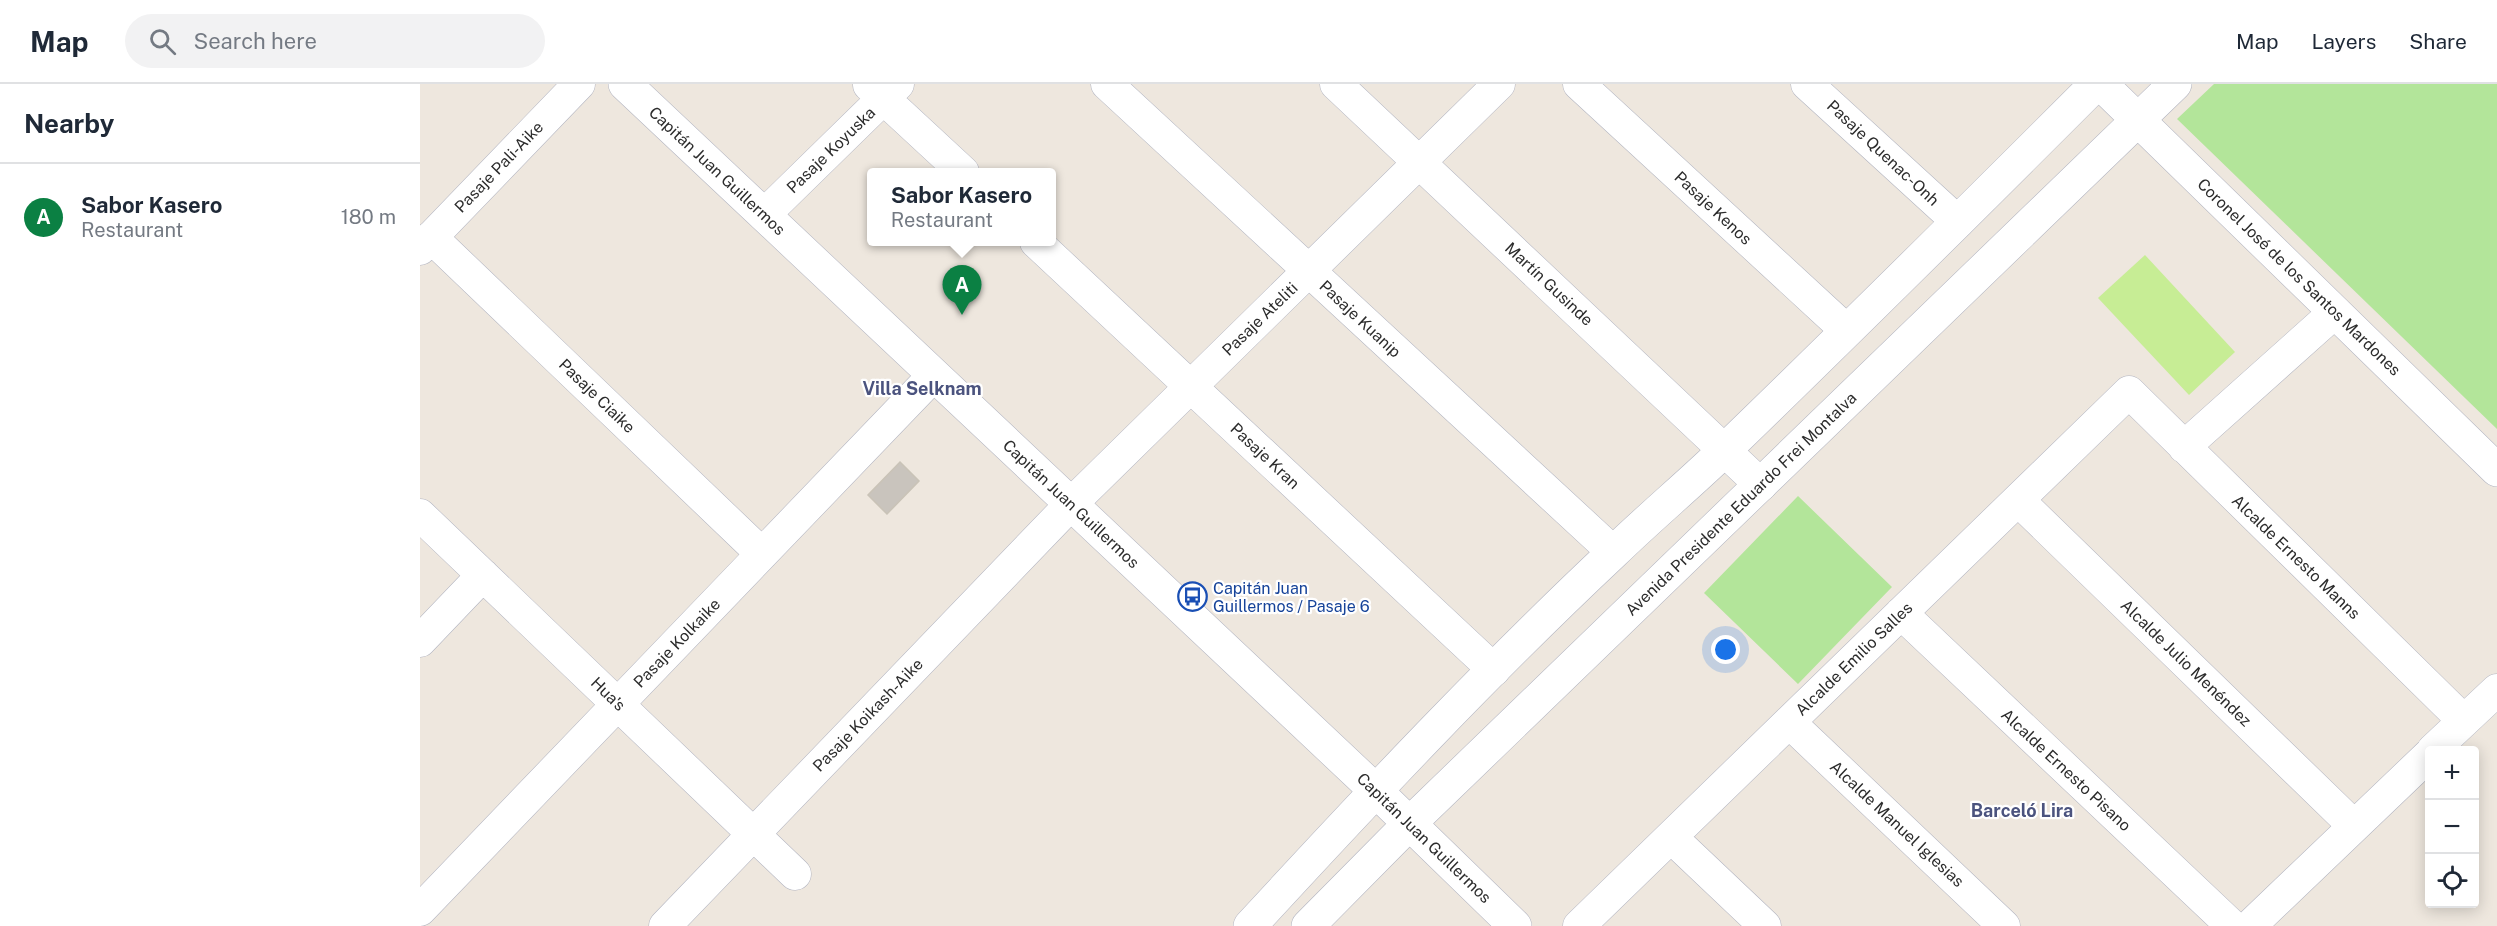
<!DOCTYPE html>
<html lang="en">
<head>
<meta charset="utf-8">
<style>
	body { margin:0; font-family:"Public Sans",sans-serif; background:#f2f2f3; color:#1f2937 }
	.controls { position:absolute; right:18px; bottom:18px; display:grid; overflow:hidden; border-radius:6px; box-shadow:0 3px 15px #0003 }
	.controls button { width:54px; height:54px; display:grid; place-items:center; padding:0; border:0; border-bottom:2px solid #e0e1e3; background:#fff; color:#1f2937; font:30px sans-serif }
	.you { position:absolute; left:1306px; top:566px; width:21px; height:21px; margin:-15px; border:4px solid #fff; border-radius:50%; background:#1a73e8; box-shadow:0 0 0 9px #1a73e833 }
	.badge { display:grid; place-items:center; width:39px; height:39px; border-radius:50%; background:#0b8043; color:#fff; font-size:20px; font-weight:700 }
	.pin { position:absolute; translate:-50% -50px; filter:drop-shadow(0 2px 3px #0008) }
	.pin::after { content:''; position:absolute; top:32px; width:21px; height:18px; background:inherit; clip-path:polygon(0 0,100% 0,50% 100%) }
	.popup { position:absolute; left:447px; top:84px; width:189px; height:78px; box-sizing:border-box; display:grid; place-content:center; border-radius:6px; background:#fff; filter:drop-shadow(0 2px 4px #0005); font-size:20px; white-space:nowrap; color:#747a83 }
	.popup b { font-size:22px; color:#1f2937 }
	.popup::after { content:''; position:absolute; left:50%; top:100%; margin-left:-12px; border:12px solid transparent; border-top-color:#fff }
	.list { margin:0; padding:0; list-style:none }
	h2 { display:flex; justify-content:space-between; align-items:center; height:78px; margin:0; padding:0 24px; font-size:26px }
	h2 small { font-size:20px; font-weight:400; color:#747a83 }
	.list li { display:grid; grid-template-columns:39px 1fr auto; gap:18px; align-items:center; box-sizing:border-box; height:108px; padding:0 24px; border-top:2px solid #e0e1e3 }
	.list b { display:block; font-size:22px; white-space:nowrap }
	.list p { margin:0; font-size:20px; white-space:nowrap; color:#747a83 }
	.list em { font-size:20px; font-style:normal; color:#747a83 }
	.icon { flex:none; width:33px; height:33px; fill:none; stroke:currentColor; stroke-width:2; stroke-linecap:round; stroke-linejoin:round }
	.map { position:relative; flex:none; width:2077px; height:842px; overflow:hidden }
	header { display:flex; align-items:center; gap:36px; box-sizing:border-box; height:84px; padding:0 30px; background:#fff; border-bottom:2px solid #e0e1e3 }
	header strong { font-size:28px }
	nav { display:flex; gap:33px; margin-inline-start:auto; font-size:21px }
	.search { width:420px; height:54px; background:#f2f2f3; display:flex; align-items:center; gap:15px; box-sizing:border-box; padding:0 21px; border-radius:33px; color:#747a83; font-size:22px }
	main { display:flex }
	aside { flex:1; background:#fff }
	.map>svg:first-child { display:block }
</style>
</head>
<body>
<header>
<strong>Map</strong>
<div class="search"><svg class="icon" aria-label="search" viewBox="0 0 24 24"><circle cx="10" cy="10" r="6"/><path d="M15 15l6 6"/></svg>Search here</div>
<nav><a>Map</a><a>Layers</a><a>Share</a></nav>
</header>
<main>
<aside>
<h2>Nearby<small></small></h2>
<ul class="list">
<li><span class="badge">A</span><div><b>Sabor Kasero</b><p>Restaurant</p></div><em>180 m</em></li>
</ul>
</aside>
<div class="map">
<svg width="2077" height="842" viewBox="0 0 2077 842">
	<rect width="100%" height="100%" fill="#eee7de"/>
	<!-- green -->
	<path fill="#b3e59a" d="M1794,0h283v345l-320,-310z
		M1378,412l94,91 -94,97 -94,-91z"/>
	<!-- pitch -->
	<path fill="#c7ed95" d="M1725,171l90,97 -46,43 -91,-97z"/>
	<!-- building -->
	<path fill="#c9c4bd" stroke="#c9c3b7" stroke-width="1.5" d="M480,378l19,19 -32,33 -19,-19z"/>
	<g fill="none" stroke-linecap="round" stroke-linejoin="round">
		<defs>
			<path id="street" d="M687,0l506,468
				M916,0l425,401
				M1159,0l268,247
				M1387,0l151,138
				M449,1l94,87
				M344,131l134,-131
				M11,153l331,317
				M616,158l458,428
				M0,165l159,-165
				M1764,363l151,-135
				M1598,416l336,326
				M0,431l375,359
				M1481,529l331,313
				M0,557l63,-66
				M1369,638l215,204
				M2013,666l64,-60
				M1251,753l94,89
				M0,826l514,-535
				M245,842l406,-422 428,-420
				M1159,842l550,-534 335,329
				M1830,842l180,-172"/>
			<path id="secondary" d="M205,0l750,706 140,136
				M1681,0l396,386
				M830,842c118,-128 237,-255 364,-374 37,-36 77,-69 115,-106 123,-119 245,-240 367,-362
				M888,842l102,-103 765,-739"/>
		</defs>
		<!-- street casing -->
		<use href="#street" stroke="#b2b4c0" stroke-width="33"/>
		<!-- secondary casing -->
		<use href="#secondary" stroke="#b2b4c0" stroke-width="34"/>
		<!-- street -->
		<use href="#street" stroke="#fff" stroke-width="32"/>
		<!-- secondary -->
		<use href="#secondary" stroke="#fff" stroke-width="33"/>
	</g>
	<!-- icons -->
	<defs>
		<symbol id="bus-ring" viewBox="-11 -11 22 22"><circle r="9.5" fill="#fff" stroke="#1a4fb4" stroke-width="1.5"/><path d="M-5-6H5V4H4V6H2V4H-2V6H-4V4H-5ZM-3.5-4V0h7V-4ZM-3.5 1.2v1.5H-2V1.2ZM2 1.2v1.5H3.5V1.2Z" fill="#1a4fb4"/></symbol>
	</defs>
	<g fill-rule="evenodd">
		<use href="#bus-ring" x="756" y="496" width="33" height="33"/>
	</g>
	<g text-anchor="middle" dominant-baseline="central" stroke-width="4.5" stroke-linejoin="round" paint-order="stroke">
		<!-- street labels -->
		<g font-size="16" fill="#2c2c2c" stroke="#fff">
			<text transform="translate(411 66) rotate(-44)">Pasaje Koyuska</text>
			<text transform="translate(1463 69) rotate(43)">Pasaje Quenac-Onh</text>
			<text transform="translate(79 83) rotate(-46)">Pasaje Pali-Aike</text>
			<text transform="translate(297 87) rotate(43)">Capitán Juan Guillermos</text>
			<text transform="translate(1293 124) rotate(43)">Pasaje Kenos</text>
			<text transform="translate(1879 193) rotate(44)">Coronel José de los Santos Mardones</text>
			<text transform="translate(1129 200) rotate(43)">Martín Gusinde</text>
			<text transform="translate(840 235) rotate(-44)">Pasaje Ateliti</text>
			<text transform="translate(940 235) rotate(43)">Pasaje Kuanip</text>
			<text transform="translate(177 312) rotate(44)">Pasaje Ciaike</text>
			<text transform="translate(845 372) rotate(43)">Pasaje Kran</text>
			<text transform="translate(651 420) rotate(43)">Capitán Juan Guillermos</text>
			<text transform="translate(1321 420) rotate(-44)">Avenida Presidente Eduardo Frei Montalva</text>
			<text transform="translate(1876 473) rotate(44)">Alcalde Ernesto Manns</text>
			<text transform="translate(257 559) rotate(-46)">Pasaje Kolkaike</text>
			<text transform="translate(1434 575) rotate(-44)">Alcalde Emilio Salles</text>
			<text transform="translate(1766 579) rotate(44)">Alcalde Julio Menéndez</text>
			<text transform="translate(188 610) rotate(44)">Hua's</text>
			<text transform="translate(448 631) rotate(-46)">Pasaje Koikash-Aike</text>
			<text transform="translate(1646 686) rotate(43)">Alcalde Ernesto Pisano</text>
			<text transform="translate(1477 740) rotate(43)">Alcalde Manuel Iglesias</text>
			<text transform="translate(1004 754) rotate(44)">Capitán Juan Guillermos</text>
		</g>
		<!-- transit labels -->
		<g font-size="16" fill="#164399" stroke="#fff" text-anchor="start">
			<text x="793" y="504">Capitán Juan<tspan x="793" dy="18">Guillermos / Pasaje 6</tspan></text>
		</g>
		<!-- neighbourhood labels -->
		<g font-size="18" font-weight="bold" fill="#4b537e" stroke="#fff">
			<text x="502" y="304">Villa Selknam</text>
			<text x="1602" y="726">Barceló Lira</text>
		</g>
	</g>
</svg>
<div class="controls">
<button>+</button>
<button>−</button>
<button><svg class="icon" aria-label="locate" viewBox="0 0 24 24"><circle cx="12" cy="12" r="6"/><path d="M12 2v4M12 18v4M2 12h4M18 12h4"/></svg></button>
</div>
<div class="you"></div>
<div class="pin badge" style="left:542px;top:231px">A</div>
<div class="popup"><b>Sabor Kasero</b>Restaurant</div>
</div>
</main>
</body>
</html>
